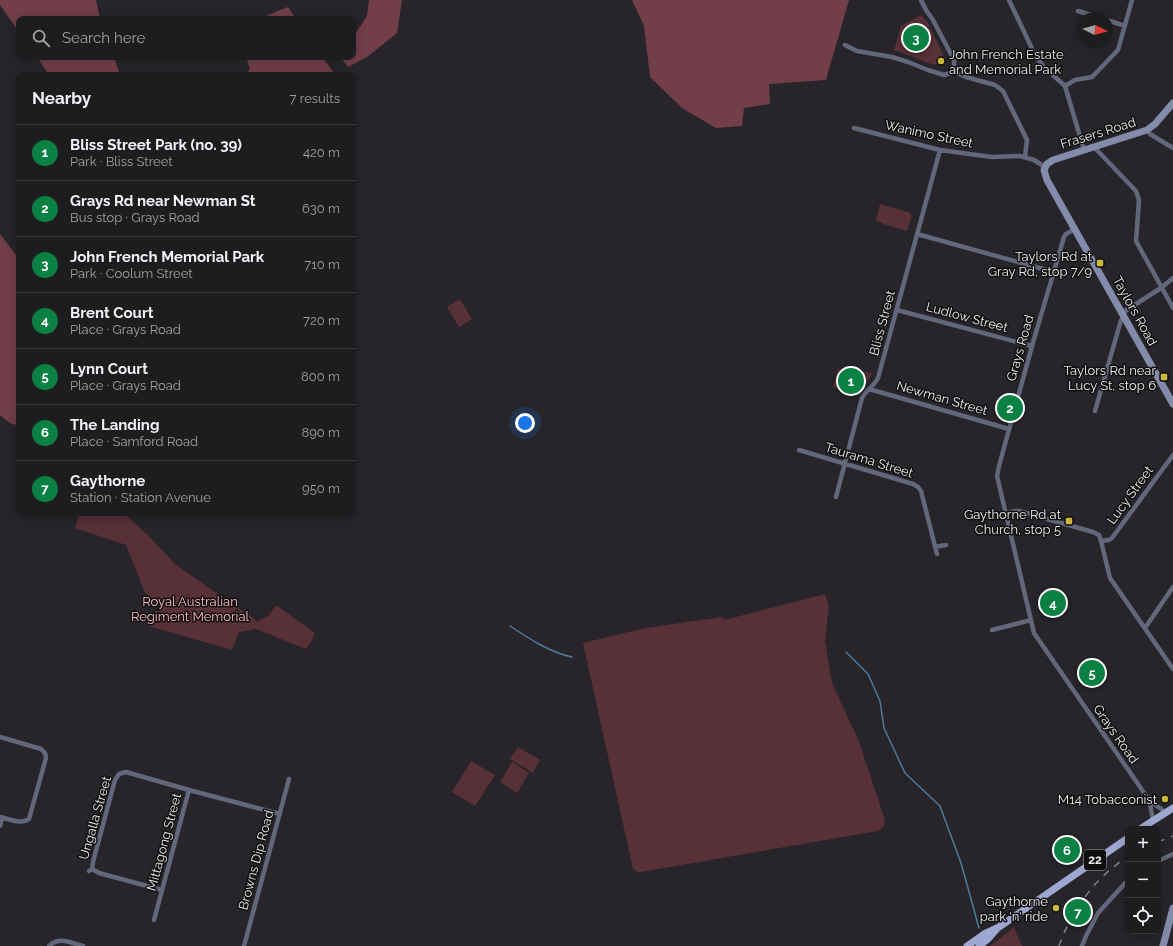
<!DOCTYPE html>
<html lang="en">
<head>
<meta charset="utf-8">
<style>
	body { margin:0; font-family:Raleway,sans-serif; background:#2a292c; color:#f1f3f6 }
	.controls { position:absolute; right:12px; bottom:12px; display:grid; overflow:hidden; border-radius:8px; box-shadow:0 2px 10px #0003 }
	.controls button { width:36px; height:36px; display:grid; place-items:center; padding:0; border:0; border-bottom:1px solid #3b3a3d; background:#1d1c1f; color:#f1f3f6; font:20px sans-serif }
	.compass { position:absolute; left:1077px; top:12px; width:36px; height:36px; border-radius:50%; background:#1d1c1f; box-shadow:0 2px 10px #0003; rotate:96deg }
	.you { position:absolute; left:525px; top:423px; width:14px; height:14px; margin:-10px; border:3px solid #fff; border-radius:50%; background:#1a73e8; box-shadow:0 0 0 6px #1a73e833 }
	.badge { display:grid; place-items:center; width:26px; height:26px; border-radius:50%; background:#0b8043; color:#fff; font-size:13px; font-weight:700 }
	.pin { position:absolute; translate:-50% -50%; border:2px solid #fff; box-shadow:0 1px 4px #0006 }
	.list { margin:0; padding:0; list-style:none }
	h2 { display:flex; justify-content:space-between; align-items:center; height:52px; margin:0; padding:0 16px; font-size:17px }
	h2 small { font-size:13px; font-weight:400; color:#a0a1a4 }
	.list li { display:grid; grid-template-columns:26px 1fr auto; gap:12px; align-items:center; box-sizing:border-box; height:56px; padding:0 16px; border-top:1px solid #3b3a3d }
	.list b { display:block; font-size:15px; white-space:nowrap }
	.list p { margin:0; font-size:13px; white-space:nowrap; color:#a0a1a4 }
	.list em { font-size:13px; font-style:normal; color:#a0a1a4 }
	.icon { flex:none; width:22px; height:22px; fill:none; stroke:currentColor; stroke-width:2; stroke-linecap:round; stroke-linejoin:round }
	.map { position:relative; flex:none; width:1173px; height:946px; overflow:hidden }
	.search { position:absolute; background:#1d1c1f; box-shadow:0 2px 10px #0003; left:16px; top:16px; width:340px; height:44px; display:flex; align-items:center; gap:10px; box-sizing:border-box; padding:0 14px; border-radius:8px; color:#a0a1a4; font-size:15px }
	.panel { position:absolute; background:#1d1c1f; box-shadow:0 2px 10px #0003; left:16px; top:72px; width:340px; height:444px; border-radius:8px }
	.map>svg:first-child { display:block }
</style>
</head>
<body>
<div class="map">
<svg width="1173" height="946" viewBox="0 0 1173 946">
	<rect width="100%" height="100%" fill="#272529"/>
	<!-- green -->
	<path fill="#573038" d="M921,15l7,8 14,29 1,3 -2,8 -7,2 -40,-15 7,-24z
		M880,204l28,8 4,3 -5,16 -24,-7v-1l-7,-2z
		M460,299l12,20 -13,8 -12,-20z
		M838,369l9,2v-1l11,2v-1l14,2c-3,9 -9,14 -16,20l-23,-6z
		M80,513h43l25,22 28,30 77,53 4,4 11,-6 8,-11 39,28 -4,9 -5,7 -50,-20 -17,3 -7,18 -83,-24 12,-21 -16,-12 -19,-48 -51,-17z
		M825,594l4,12 -4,34 7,43 26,56 27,81 -1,7 -6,4 -237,41h-4l-4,-3 -50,-226 62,-15 77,-11 2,3z
		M518,747l22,13 -7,13 -23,-14z
		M471,761l24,14 -20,31 -23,-14z
		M512,762l17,11 -12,20 -17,-11z
		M1014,927l8,19h-32z"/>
	<!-- forest -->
	<path fill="#713e49" d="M0,0h96l4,19h-81v13l-19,-27z
		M369,0h33l-5,33 -30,24 -19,10 -8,-10h13v-22l2,-1 12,-18z
		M632,0h217l-23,80 -57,4 1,20 -26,4 -2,18 -26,2 -34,-20 -32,-31 -6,-51z
		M288,7l8,12h-38z
		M37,57h77l6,18h-71z
		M246,57h76l12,16 -1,2h-89l6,-6z
		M0,234l19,25v167l-9,-3 -10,-8z"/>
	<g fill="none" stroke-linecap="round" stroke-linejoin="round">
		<!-- stream -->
		<path stroke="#4f7b9d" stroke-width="1.5" d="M510,626c18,12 41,27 62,31
			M846,652l22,22 12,27 4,27 21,45 35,33 21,57 18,65"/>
		<!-- street -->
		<path stroke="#62677b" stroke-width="4.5" d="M921,0l5,10 7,10 21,40v12
			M1009,0l27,57 8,10 21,19 19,64
			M1078,11l23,7
			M1107,20l18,6
			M845,45l12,6 35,6 16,5 20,8 16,5 10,-3 12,5 29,8 8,6 24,49 -2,17
			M1065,86l10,-6 17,-3 26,-27 14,-50
			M854,128l86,22 52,7 28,-1 14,4 11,7
			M1147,130l3,4 23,14
			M1094,147l42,44 3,9 -3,41 37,67
			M1075,229l-9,5 -2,3 -32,109 -33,120 -2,10 37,157 115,167 2,9 2,12
			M917,234l137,38
			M897,310l135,36
			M1122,313l39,-25 12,-10
			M869,389l140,40
			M1095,411l26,-91 4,-2
			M799,450l114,34 5,3 3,4 16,63
			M836,497l26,-99c4,-8 12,-12 16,-20l62,-228
			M1006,513l9,-2h4l74,21 6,3 2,6 9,37 63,91
			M1101,541l8,-1 3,-2 61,-83
			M935,547l11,-2
			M1145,628l28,-41
			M992,630l39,-10
			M0,737l41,12 4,4 1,5 -17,61c-8,6 -20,0 -29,-2
			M1149,800l16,12
			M0,826l2,-9
			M1158,861l15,-7
			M92,869l7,4 63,17
			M89,871l3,-2 1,-7 22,-82 4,-6 7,-2 63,18
			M154,920l35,-130 91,24
			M49,946c10,-10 22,-3 34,0
			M244,946l45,-167
			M1082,946l4,-10 12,-23 30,-33"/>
		<!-- secondary -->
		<path stroke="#838bab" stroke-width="7" d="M1173,103l-18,21 -8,6 -94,30 -6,4 -3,6 3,10 126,224
			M1163,946l10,-38"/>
		<!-- primary -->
		<path stroke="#9da7d1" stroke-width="7" d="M1140,829l33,-21
			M967,946l17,-12 15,-7 129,-89
			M979,946l9,-7 8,-9"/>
		<!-- rail -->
		<path stroke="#828184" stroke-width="1.5" stroke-dasharray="7 7" stroke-linecap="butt" d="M1158,842l15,-6
			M1059,946c9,-27 29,-58 52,-77 5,-4 11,-9 17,-13"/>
	</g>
	<!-- markers -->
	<g fill="#ccb939" stroke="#0f0f10" stroke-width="1.5">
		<circle cx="941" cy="61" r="4"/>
		<rect x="1096" y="259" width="8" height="8" rx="2"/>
		<rect x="1160" y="373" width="8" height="8" rx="2"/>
		<rect x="1065" y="517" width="8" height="8" rx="2"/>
		<circle cx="1165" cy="799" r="4"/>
		<circle cx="1056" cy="908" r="4"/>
	</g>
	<g text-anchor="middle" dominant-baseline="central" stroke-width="3" stroke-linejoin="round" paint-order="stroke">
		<!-- shield labels -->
		<rect fill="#0f0f10" stroke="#a9a8ab" stroke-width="1" x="1084" y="850" width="22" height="20" rx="3"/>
		<g font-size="12" font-weight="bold" fill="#ebeaed">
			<text x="1095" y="860">22</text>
		</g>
		<!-- poi labels -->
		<g font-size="13" fill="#ebeaed" stroke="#0f0f10" text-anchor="end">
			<text x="949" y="54" text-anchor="start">John French Estate<tspan x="949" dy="15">and Memorial Park</tspan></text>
			<text x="1092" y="256">Taylors Rd at<tspan x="1092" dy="15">Gray Rd, stop 7/9</tspan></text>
			<text x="1156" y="370">Taylors Rd near<tspan x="1156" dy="15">Lucy St, stop 6</tspan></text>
			<text x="1061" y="514">Gaythorne Rd at<tspan x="1061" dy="15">Church, stop 5</tspan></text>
			<text x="1157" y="799">M14 Tobacconist</text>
			<text x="1048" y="901">Gaythorne<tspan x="1048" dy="15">park 'n' ride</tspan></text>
		</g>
		<!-- street labels -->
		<g font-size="13" fill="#ebeaed" stroke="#0f0f10">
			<text transform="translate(1098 133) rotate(-17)">Frasers Road</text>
			<text transform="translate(929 134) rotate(12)">Wanimo Street</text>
			<text transform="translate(1135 311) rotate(61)">Taylors Road</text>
			<text transform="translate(967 317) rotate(15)">Ludlow Street</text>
			<text transform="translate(882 323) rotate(-75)">Bliss Street</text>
			<text transform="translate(1020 348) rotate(-74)">Grays Road</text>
			<text transform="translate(942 398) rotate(16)">Newman Street</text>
			<text transform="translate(869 460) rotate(17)">Taurama Street</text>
			<text transform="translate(1130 495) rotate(-54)">Lucy Street</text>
			<text transform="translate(1116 734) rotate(55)">Grays Road</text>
			<text transform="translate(95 818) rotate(-74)">Ungalla Street</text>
			<text transform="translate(164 842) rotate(-75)">Mittagong Street</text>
			<text transform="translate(256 860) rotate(-75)">Browns Dip Road</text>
		</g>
		<!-- park labels -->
		<g font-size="13" fill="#ffbac6" stroke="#0f0f10">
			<text x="190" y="601">Royal Australian<tspan x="190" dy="15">Regiment Memorial</tspan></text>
		</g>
	</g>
</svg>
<div class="controls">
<button>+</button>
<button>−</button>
<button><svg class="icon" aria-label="locate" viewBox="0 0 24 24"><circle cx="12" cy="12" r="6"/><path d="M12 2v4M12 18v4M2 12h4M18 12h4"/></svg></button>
</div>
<svg class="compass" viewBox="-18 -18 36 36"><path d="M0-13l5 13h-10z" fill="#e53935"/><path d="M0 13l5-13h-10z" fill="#a0a1a4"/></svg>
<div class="you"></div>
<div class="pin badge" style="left:851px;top:381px">1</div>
<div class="pin badge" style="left:1010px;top:408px">2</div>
<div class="pin badge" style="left:916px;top:38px">3</div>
<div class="pin badge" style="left:1053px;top:603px">4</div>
<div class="pin badge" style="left:1092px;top:673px">5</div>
<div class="pin badge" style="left:1067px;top:850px">6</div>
<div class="pin badge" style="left:1078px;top:912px">7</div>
<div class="search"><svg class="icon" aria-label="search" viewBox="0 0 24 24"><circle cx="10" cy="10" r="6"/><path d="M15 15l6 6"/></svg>Search here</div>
<section class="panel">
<h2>Nearby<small>7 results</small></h2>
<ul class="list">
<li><span class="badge">1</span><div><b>Bliss Street Park (no. 39)</b><p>Park · Bliss Street</p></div><em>420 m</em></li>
<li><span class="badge">2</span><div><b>Grays Rd near Newman St</b><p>Bus stop · Grays Road</p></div><em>630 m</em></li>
<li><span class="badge">3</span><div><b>John French Memorial Park</b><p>Park · Coolum Street</p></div><em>710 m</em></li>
<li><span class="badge">4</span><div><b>Brent Court</b><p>Place · Grays Road</p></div><em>720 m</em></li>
<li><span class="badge">5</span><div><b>Lynn Court</b><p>Place · Grays Road</p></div><em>800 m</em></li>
<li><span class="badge">6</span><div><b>The Landing</b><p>Place · Samford Road</p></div><em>890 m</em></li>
<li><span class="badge">7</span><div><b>Gaythorne</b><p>Station · Station Avenue</p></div><em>950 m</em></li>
</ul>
</section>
</div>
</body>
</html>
